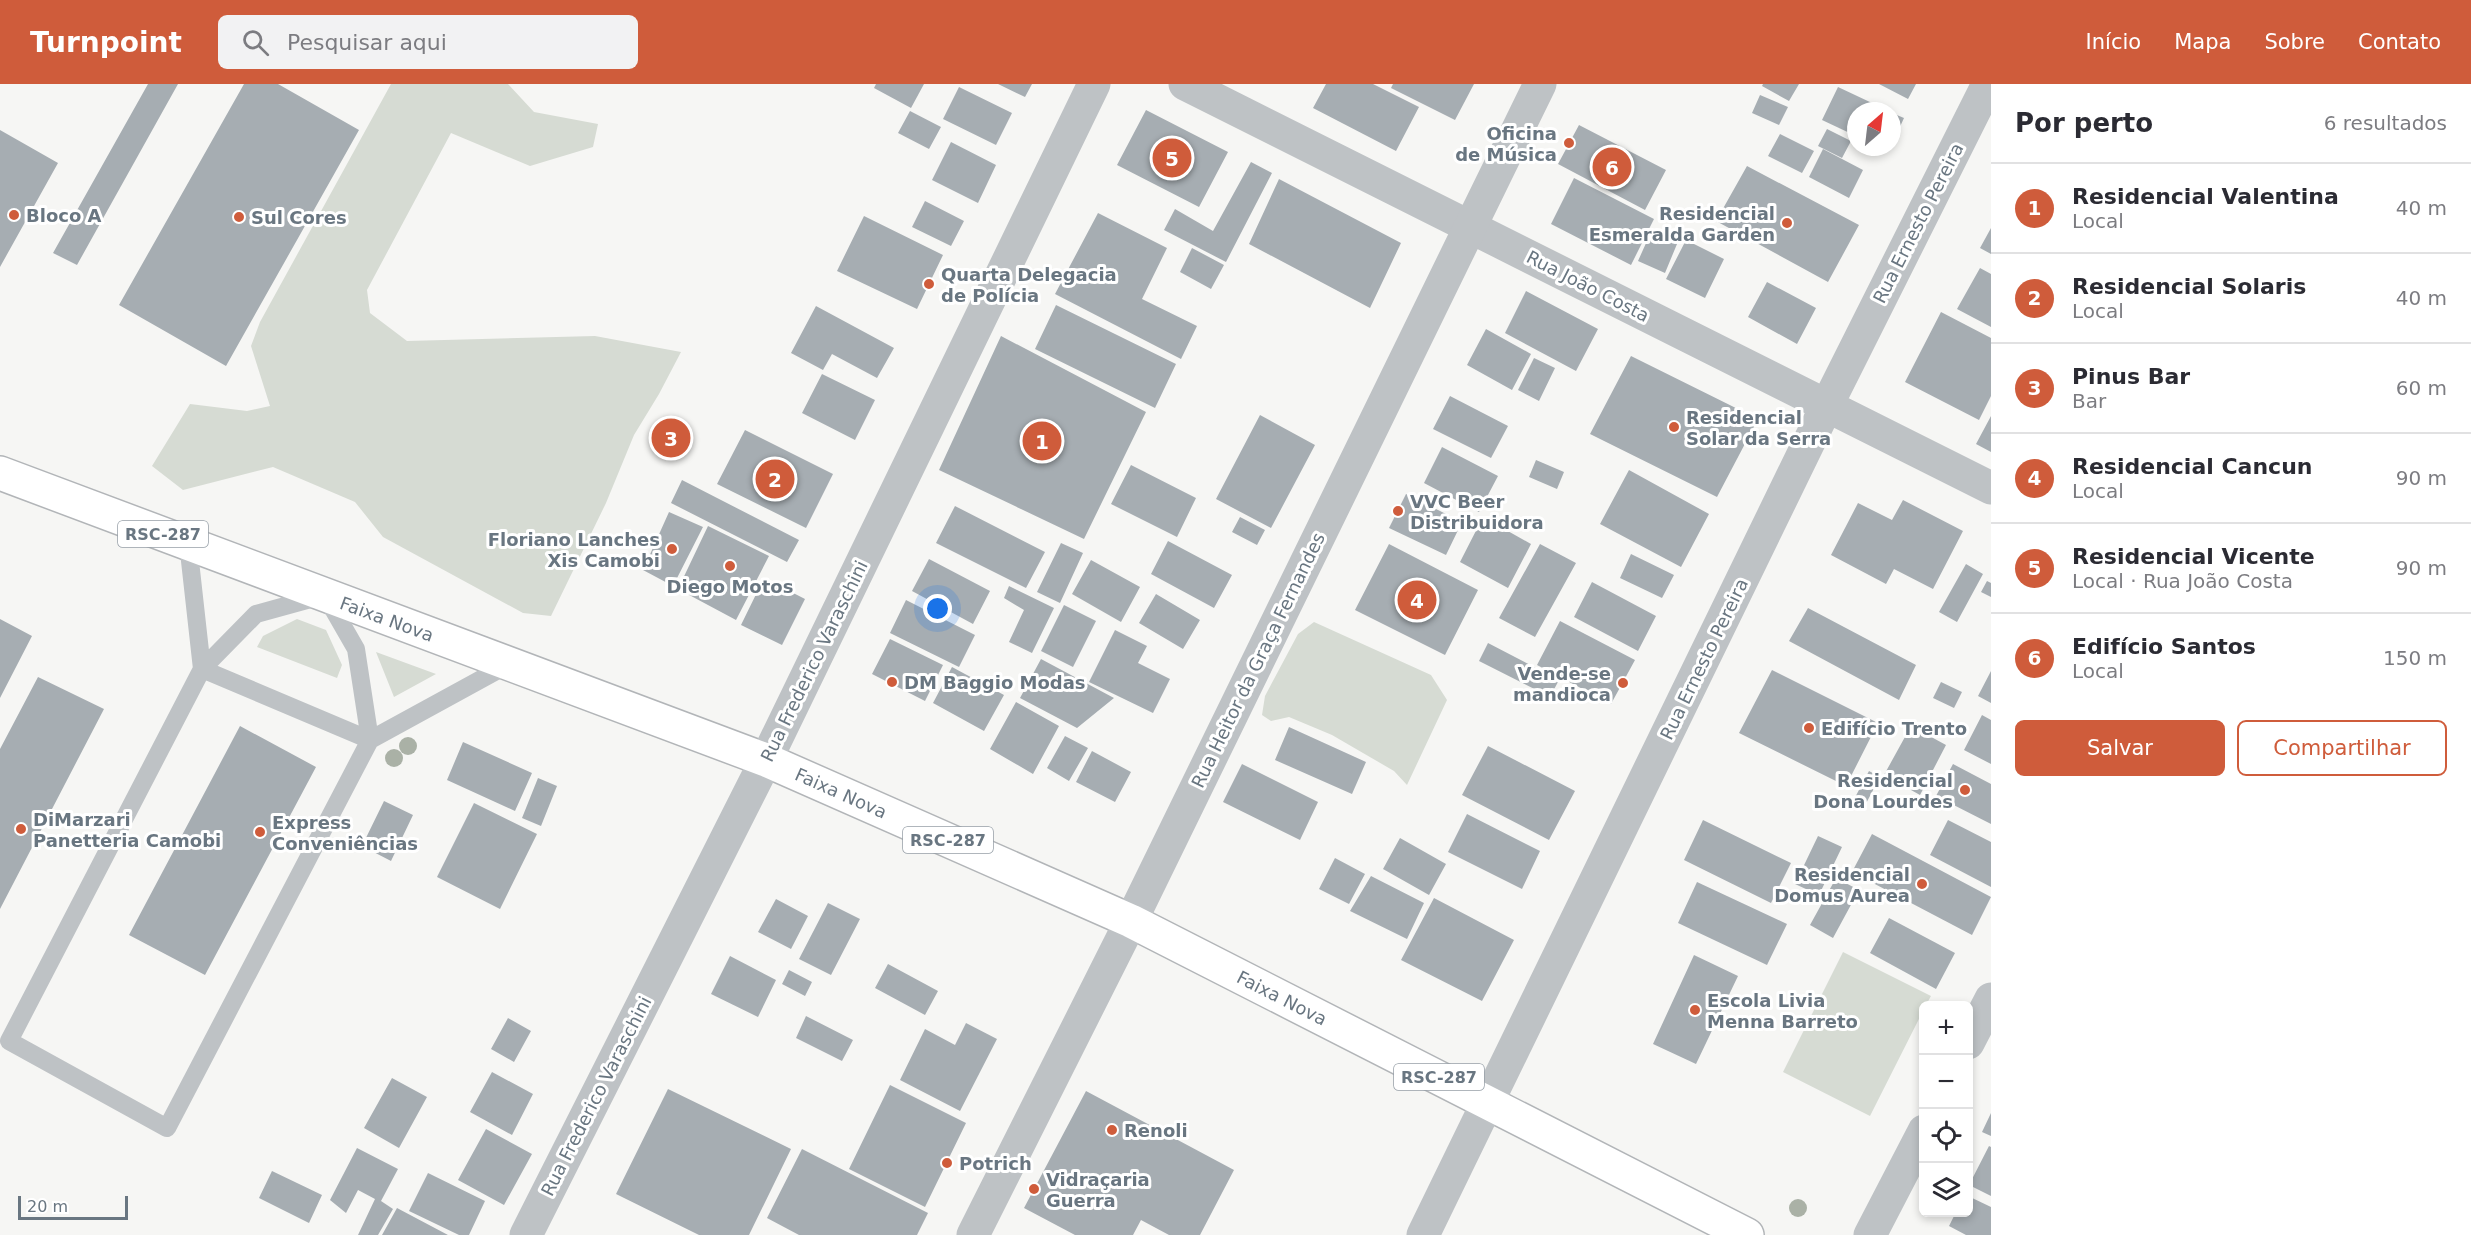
<!DOCTYPE html>
<html lang="pt">
<head>
<meta charset="utf-8">
<style>
	body { margin:0; font-family:"DejaVu Sans",sans-serif; background:#f2f2f3; color:#2b2b33 }
	.controls { position:absolute; right:18px; bottom:18px; display:grid; overflow:hidden; border-radius:9px; box-shadow:0 3px 9px #0003 }
	.controls button { width:54px; height:54px; display:grid; place-items:center; padding:0; border:0; border-bottom:2px solid #e1e1e2; background:#fff; color:#2b2b33; font:30px sans-serif }
	.compass { position:absolute; left:1847px; top:18px; width:54px; height:54px; border-radius:50%; background:#fff; box-shadow:0 3px 9px #0003; rotate:28deg }
	.scale { position:absolute; left:18px; bottom:15px; width:110px; box-sizing:border-box; padding-left:6px; border:3px solid #697681; border-top:0; font-size:16px; line-height:21px; white-space:nowrap; color:#697681; -webkit-text-stroke:4px #fff; paint-order:stroke }
	.you { position:absolute; left:938px; top:525px; width:21px; height:21px; margin:-15px; border:4px solid #fff; border-radius:50%; background:#1a73e8; box-shadow:0 0 0 9px #1a73e833 }
	.badge { display:grid; place-items:center; width:39px; height:39px; border-radius:50%; background:#cf5c3b; color:#fff; font-size:20px; font-weight:700 }
	.pin { position:absolute; translate:-50% -50%; border:3px solid #fff; box-shadow:0 2px 6px #0006 }
	.list { margin:0; padding:0; list-style:none }
	h2 { display:flex; justify-content:space-between; align-items:center; height:78px; margin:0; padding:0 24px; font-size:26px }
	h2 small { font-size:20px; font-weight:400; color:#7c7c81 }
	.list li { display:grid; grid-template-columns:39px 1fr auto; gap:18px; align-items:center; box-sizing:border-box; height:90px; padding:0 24px; border-top:2px solid #e1e1e2 }
	.list b { display:block; font-size:22px; white-space:nowrap }
	.list p { margin:0; font-size:20px; white-space:nowrap; color:#7c7c81 }
	.list em { font-size:20px; font-style:normal; color:#7c7c81 }
	.actions { display:flex; gap:12px; padding:18px 24px }
	.actions a { flex:1; padding:14px 0; border:2px solid #cf5c3b; border-radius:9px; text-align:center; font-size:21px; color:#cf5c3b }
	.actions .main { background:#cf5c3b; color:#fff }
	.icon { flex:none; width:33px; height:33px; fill:none; stroke:currentColor; stroke-width:2; stroke-linecap:round; stroke-linejoin:round }
	.map { position:relative; flex:none; width:1991px; height:1151px; overflow:hidden }
	header { display:flex; align-items:center; gap:36px; box-sizing:border-box; height:84px; padding:0 30px; background:#cf5c3b; color:#fff }
	header strong { font-size:28px }
	nav { display:flex; gap:33px; margin-inline-start:auto; font-size:21px }
	.search { width:420px; height:54px; background:#f2f2f3; display:flex; align-items:center; gap:15px; box-sizing:border-box; padding:0 21px; border-radius:9px; color:#7c7c81; font-size:22px }
	main { display:flex }
	aside { flex:1; background:#fff }
	.map>svg:first-child { display:block }
</style>
</head>
<body>
<header>
<strong>Turnpoint</strong>
<div class="search"><svg class="icon" aria-label="search" viewBox="0 0 24 24"><circle cx="10" cy="10" r="6"/><path d="M15 15l6 6"/></svg>Pesquisar aqui</div>
<nav><a>Início</a><a>Mapa</a><a>Sobre</a><a>Contato</a></nav>
</header>
<main>
<div class="map">
<svg width="1991" height="1151" viewBox="0 0 1991 1151">
	<rect width="100%" height="100%" fill="#f6f6f4"/>
	<!-- green -->
	<path fill="#d6dbd3" d="M391,0h117l26,28 64,12 -5,23 -63,19 -79,-33 -84,157 3,23 37,28 188,-5 86,16 -22,42 -25,41 -28,68 -55,113 -28,-3 -140,-76 -28,-35 -82,-35 -90,23 -31,-24 38,-62 57,7 23,-5 -19,-60 9,-24z
		M297,535l29,11 16,35 -5,13 -80,-31 6,-11z
		M1314,538l117,53 16,25 -40,85 -13,-14 -62,-36 -43,-18 -18,4 -9,-6 3,-19 33,-62z
		M376,568l60,22 -42,23z
		M1843,868l88,44 -5,9 -2,1 -1,5 -53,105 -87,-44z"/>
	<!-- building -->
	<path fill="#a6adb2" d="M148,0h30l-101,181 -24,-12z
		M244,0h34l81,46 -133,236 -107,-61z
		M876,0h48l-13,24 -37,-20z
		M998,0h34l-7,13z
		M1326,0h47l46,23 -23,44 -83,-43z
		M1393,0h81l-19,36 -64,-32z
		M1763,0h36l-10,17 -27,-15z
		M1879,0h37l-8,15z
		M959,3l53,26 -16,32 -53,-26z
		M1838,3l51,24h-33v25l-34,-16z
		M1760,11l28,12 -9,18 -27,-12z
		M1146,26l82,42 -29,55 -82,-42z
		M910,27l31,16 -12,22 -31,-16z
		M1892,29l12,5 -12,26z
		M1579,41l87,45 -21,40 -87,-46z
		M1827,45l24,12 -9,17 -24,-12z
		M0,46l58,33 -58,104z
		M1780,50l34,17 -12,22 -34,-17z
		M951,58l45,23 -18,38 -46,-23z
		M1823,65l40,21 -14,28 -40,-21z
		M1251,78l21,11 -46,89 -62,-32 11,-21 38,22z
		M1747,82l112,59 -31,57 -112,-61z
		M1574,94l80,41 -23,46 -80,-41z
		M1279,95l122,64 -31,65 -121,-64z
		M925,117l39,20 -13,25 -39,-19z
		M1098,129l69,35 -25,51 55,27 -16,33 -126,-65z
		M864,132l79,39 -26,54 -80,-38z
		M1991,144v26l-11,-6z
		M1651,148l26,12 -12,29 -27,-12z
		M1686,156l38,19 -19,39 -39,-19z
		M1192,164l32,17 -13,24 -31,-17z
		M1980,184l11,6v53l-34,-18z
		M1767,198l49,26 -19,36 -49,-27z
		M1526,207l72,38 -22,42 -71,-38z
		M1056,221l120,59 -21,44 -120,-59z
		M816,222l78,42 -17,30 -45,-24 -9,16 -32,-17z
		M1941,228l50,26v58l-12,24 -74,-38z
		M1486,245l45,25 -19,36 -45,-25z
		M1001,252l145,76 -62,127 -145,-69z
		M1631,272l127,63 -41,78 -127,-63z
		M1534,274l21,10 -16,33 -21,-11z
		M822,290l53,26 -20,40 -53,-27z
		M1450,312l58,30 -17,32 -58,-29z
		M1260,331l55,30 -44,83 -55,-29z
		M1991,332v36l-15,-8z
		M745,346l88,44 -27,54 -89,-44z
		M1442,363l56,29 -19,36 -55,-29z
		M1536,376l28,12 -7,17 -28,-12z
		M1131,381l65,33 -19,39 -66,-33z
		M1629,386l80,44 -28,53 -81,-43z
		M682,396l117,60 -12,22 -116,-59z
		M1406,410l56,28 -16,33 -57,-27z
		M1903,416l60,31 -30,58 -39,-20 -8,15 -55,-29 27,-52 34,17z
		M955,422l90,46 -19,36 -90,-45z
		M669,428l34,15 -30,59 -30,-16z
		M1240,433l25,13 -8,15 -25,-13z
		M1483,433l48,27 -23,44 -48,-26z
		M708,442l61,30 -33,64 -58,-31z
		M1168,457l64,34 -18,33 -63,-34z
		M1061,459l22,10 -23,50 -23,-11z
		M1389,460l89,46 -33,65 -90,-45z
		M1540,460l36,19 -41,74 -36,-19z
		M1631,470l43,21 -12,23 -42,-20z
		M929,475l61,32 -17,33 -61,-33z
		M1091,476l49,27 -19,35 -49,-28z
		M1966,480l17,10 -26,48 -18,-10z
		M764,494l41,21 -23,46 -41,-20z
		M1987,497l4,2v14l-10,-5z
		M1592,498l64,34 -18,35 -64,-34z
		M1009,502l45,22 -22,45 -23,-11 15,-32 -20,-12z
		M1156,510l44,26 -17,29 -44,-26z
		M906,516l69,35 -16,32 -69,-34z
		M1064,521l32,16 -23,46 -32,-16z
		M1808,524l108,57 -17,35 -110,-59z
		M0,535l32,17 -32,62z
		M1560,537l75,39 -24,44 -74,-39z
		M1115,546l32,16 -9,17 32,16 -17,34 -64,-31z
		M890,555l53,26 -18,36 -53,-27z
		M1488,559l71,37 -9,17 -71,-36z
		M1041,575l73,39 -37,30 -57,-30z
		M952,583l52,28 -20,36 -51,-28z
		M1772,586l106,53 -32,63 -107,-53z
		M1991,587v32l-13,-7z
		M38,593l66,32 -104,200v-160z
		M1941,598l21,10 -8,16 -21,-10z
		M1016,618l43,24 -26,48 -43,-25z
		M1982,631l9,5v44l-27,-14z
		M240,642l76,41 -111,208 -76,-40z
		M1911,642l35,19 -26,50 -36,-20z
		M1289,643l77,35 -14,32 -77,-34z
		M1065,652l23,12 -19,33 -22,-13z
		M463,658l69,31 -17,38 -68,-31z
		M1488,662l87,45 -26,49 -87,-45z
		M1092,667l39,21 -16,30 -39,-20z
		M1242,680l76,38 -18,38 -77,-38z
		M1953,680l38,20v40l-55,-28z
		M1869,687l11,6 -18,34 -11,-6z
		M538,694l19,8 -16,40 -19,-8z
		M384,717l29,14 -22,46 -29,-15z
		M474,719l63,31 -37,75 -63,-32z
		M1467,730l73,37 -18,38 -74,-37z
		M1703,736l88,43 -20,40 -87,-43z
		M1948,736l43,22v45l-61,-32z
		M1872,750l119,63 -19,38 -120,-63z
		M1818,752l24,11 -23,48 -24,-11z
		M1400,754l46,26 -17,31 -46,-26z
		M1335,774l30,16 -16,30 -30,-15z
		M1371,792l53,27 -17,36 -57,-28z
		M1836,794l23,12 -26,48 -23,-13z
		M1697,798l90,42 -20,41 -89,-42z
		M1434,814l80,42 -32,61 -81,-41z
		M776,815l32,17 -17,33 -33,-17z
		M828,819l32,16 -29,56 -32,-16z
		M1889,834l66,35 -19,36 -66,-36z
		M1694,871l44,21 -42,88 -43,-20z
		M730,872l46,24 -18,37 -47,-23z
		M888,880l50,27 -13,24 -50,-27z
		M789,886l23,12 -7,14 -23,-12z
		M806,932l47,24 -11,21 -46,-23z
		M508,934l23,13 -17,31 -23,-13z
		M966,939l31,16 -37,72 -60,-31 25,-51 30,16z
		M492,988l41,22 -21,41 -42,-23z
		M392,994l35,19 -28,51 -35,-20z
		M890,1001l76,38 -41,84 -76,-38z
		M668,1005l123,60 -42,86h-50l-83,-41z
		M1086,1007l148,79 -34,65h-31l-28,-15 -8,15h-58l-51,-27z
		M1991,1029v23l-9,-4z
		M486,1045l46,25 -28,51 -46,-25z
		M1989,1062l2,1v49l-22,-11z
		M357,1064l41,21 -17,32 12,8 -15,26h-20l17,-36 -17,-9 -12,23 -16,-13z
		M802,1065l126,64 -11,22h-118l-32,-17z
		M272,1087l50,24 -13,28 -50,-25z
		M428,1089l57,28 -16,34h-10l-50,-24z
		M1968,1112l23,11v28h-25l-17,-9 7,-14h12z
		M397,1124l51,27h-66z"/>
	<g fill="none" stroke-linecap="round" stroke-linejoin="round">
		<defs>
			<path id="trunk" d="M0,389l766,287 365,161 616,314"/>
		</defs>
		<!-- trunk casing -->
		<use href="#trunk" stroke="#b2b5b8" stroke-width="36"/>
		<!-- service -->
		<path stroke="#bec2c5" stroke-width="18" d="M188,459l14,126 -193,372 158,87 203,-388 139,-76
			M325,511l31,54 14,91 -168,-71 54,-55z"/>
		<!-- minor -->
		<path stroke="#bec2c5" stroke-width="33" d="M1185,0l806,404
			M1968,959l23,-44
			M526,1151l240,-475 328,-676
			M1423,1151l404,-830 161,-321
			M1870,1151l54,-104"/>
		<!-- tertiary -->
		<path stroke="#bec2c5" stroke-width="33" d="M973,1151l158,-314 409,-837"/>
		<!-- trunk -->
		<use href="#trunk" stroke="#fff" stroke-width="33"/>
	</g>
	<!-- trees -->
	<g fill="#aab1a6">
		<circle cx="408" cy="662" r="9"/>
		<circle cx="394" cy="674" r="9"/>
		<circle cx="1798" cy="1124" r="9"/>
	</g>
	<!-- markers -->
	<g fill="#cf5c3b" stroke="#fff" stroke-width="2">
		<circle cx="1569" cy="59" r="6"/>
		<circle cx="14" cy="131" r="6"/>
		<circle cx="239" cy="133" r="6"/>
		<circle cx="1787" cy="139" r="6"/>
		<circle cx="929" cy="200" r="6"/>
		<circle cx="1674" cy="343" r="6"/>
		<circle cx="1398" cy="427" r="6"/>
		<circle cx="672" cy="465" r="6"/>
		<circle cx="730" cy="482" r="6"/>
		<circle cx="892" cy="598" r="6"/>
		<circle cx="1623" cy="599" r="6"/>
		<circle cx="1809" cy="644" r="6"/>
		<circle cx="1965" cy="706" r="6"/>
		<circle cx="21" cy="745" r="6"/>
		<circle cx="260" cy="748" r="6"/>
		<circle cx="1922" cy="800" r="6"/>
		<circle cx="1695" cy="926" r="6"/>
		<circle cx="1112" cy="1046" r="6"/>
		<circle cx="947" cy="1079" r="6"/>
		<circle cx="1034" cy="1105" r="6"/>
	</g>
	<g text-anchor="middle" dominant-baseline="central" stroke-width="6" stroke-linejoin="round" paint-order="stroke">
		<!-- shield labels -->
		<g fill="#fff" stroke="#969fa7" stroke-width="1.5">
			<rect x="118" y="437" width="90" height="26" rx="4.5"/>
			<rect x="903" y="743" width="90" height="26" rx="4.5"/>
			<rect x="1394" y="980" width="90" height="26" rx="4.5"/>
		</g>
		<g font-size="16" font-weight="bold" fill="#697681">
			<text x="163" y="450">RSC-287</text>
			<text x="948" y="756">RSC-287</text>
			<text x="1439" y="993">RSC-287</text>
		</g>
		<!-- poi labels -->
		<g font-size="18" font-weight="bold" fill="#697681" stroke="#fff" text-anchor="start">
			<text x="1557" y="49" text-anchor="end">Oficina<tspan x="1557" dy="21">de Música</tspan></text>
			<text x="1775" y="129" text-anchor="end">Residencial<tspan x="1775" dy="21">Esmeralda Garden</tspan></text>
			<text x="26" y="131">Bloco A</text>
			<text x="251" y="133">Sul Cores</text>
			<text x="941" y="190">Quarta Delegacia<tspan x="941" dy="21">de Polícia</tspan></text>
			<text x="1686" y="333">Residencial<tspan x="1686" dy="21">Solar da Serra</tspan></text>
			<text x="1410" y="417">VVC Beer<tspan x="1410" dy="21">Distribuidora</tspan></text>
			<text x="660" y="455" text-anchor="end">Floriano Lanches<tspan x="660" dy="21">Xis Camobi</tspan></text>
			<text x="730" y="502" text-anchor="middle">Diego Motos</text>
			<text x="1611" y="589" text-anchor="end">Vende-se<tspan x="1611" dy="21">mandioca</tspan></text>
			<text x="904" y="598">DM Baggio Modas</text>
			<text x="1821" y="644">Edifício Trento</text>
			<text x="1953" y="696" text-anchor="end">Residencial<tspan x="1953" dy="21">Dona Lourdes</tspan></text>
			<text x="33" y="735">DiMarzari<tspan x="33" dy="21">Panetteria Camobi</tspan></text>
			<text x="272" y="738">Express<tspan x="272" dy="21">Conveniências</tspan></text>
			<text x="1910" y="790" text-anchor="end">Residencial<tspan x="1910" dy="21">Domus Aurea</tspan></text>
			<text x="1707" y="916">Escola Livia<tspan x="1707" dy="21">Menna Barreto</tspan></text>
			<text x="1124" y="1046">Renoli</text>
			<text x="959" y="1079">Potrich</text>
			<text x="1046" y="1095">Vidraçaria<tspan x="1046" dy="21">Guerra</tspan></text>
		</g>
		<!-- street labels -->
		<g font-size="18" fill="#697681" stroke="#fff">
			<text transform="translate(1918 139) rotate(-63)">Rua Ernesto Pereira</text>
			<text transform="translate(1588 202) rotate(27)">Rua João Costa</text>
			<text transform="translate(387 535) rotate(20)">Faixa Nova</text>
			<text transform="translate(1704 575) rotate(-64)">Rua Ernesto Pereira</text>
			<text transform="translate(1258 576) rotate(-64)">Rua Heitor da Graça Fernandes</text>
			<text transform="translate(814 577) rotate(-64)">Rua Frederico Varaschini</text>
			<text transform="translate(841 709) rotate(24)">Faixa Nova</text>
			<text transform="translate(1282 914) rotate(27)">Faixa Nova</text>
			<text transform="translate(596 1012) rotate(-63)">Rua Frederico Varaschini</text>
		</g>
	</g>
</svg>
<div class="controls">
<button>+</button>
<button>−</button>
<button><svg class="icon" aria-label="locate" viewBox="0 0 24 24"><circle cx="12" cy="12" r="6"/><path d="M12 2v4M12 18v4M2 12h4M18 12h4"/></svg></button>
<button><svg class="icon" aria-label="layers" viewBox="0 0 24 24"><path d="M12 4l9 5-9 5-9-5zM3 14l9 5 9-5"/></svg></button>
</div>
<svg class="compass" viewBox="-18 -18 36 36"><path d="M0-13l5 13h-10z" fill="#e53935"/><path d="M0 13l5-13h-10z" fill="#7c7c81"/></svg>
<div class="scale">20 m</div>
<div class="you"></div>
<div class="pin badge" style="left:1042px;top:357px">1</div>
<div class="pin badge" style="left:775px;top:395px">2</div>
<div class="pin badge" style="left:671px;top:354px">3</div>
<div class="pin badge" style="left:1417px;top:516px">4</div>
<div class="pin badge" style="left:1172px;top:74px">5</div>
<div class="pin badge" style="left:1612px;top:83px">6</div>
</div>
<aside>
<h2>Por perto<small>6 resultados</small></h2>
<ul class="list">
<li><span class="badge">1</span><div><b>Residencial Valentina</b><p>Local</p></div><em>40 m</em></li>
<li><span class="badge">2</span><div><b>Residencial Solaris</b><p>Local</p></div><em>40 m</em></li>
<li><span class="badge">3</span><div><b>Pinus Bar</b><p>Bar</p></div><em>60 m</em></li>
<li><span class="badge">4</span><div><b>Residencial Cancun</b><p>Local</p></div><em>90 m</em></li>
<li><span class="badge">5</span><div><b>Residencial Vicente</b><p>Local · Rua João Costa</p></div><em>90 m</em></li>
<li><span class="badge">6</span><div><b>Edifício Santos</b><p>Local</p></div><em>150 m</em></li>
</ul>
<div class="actions"><a class="main">Salvar</a><a>Compartilhar</a></div>
</aside>
</main>
</body>
</html>
